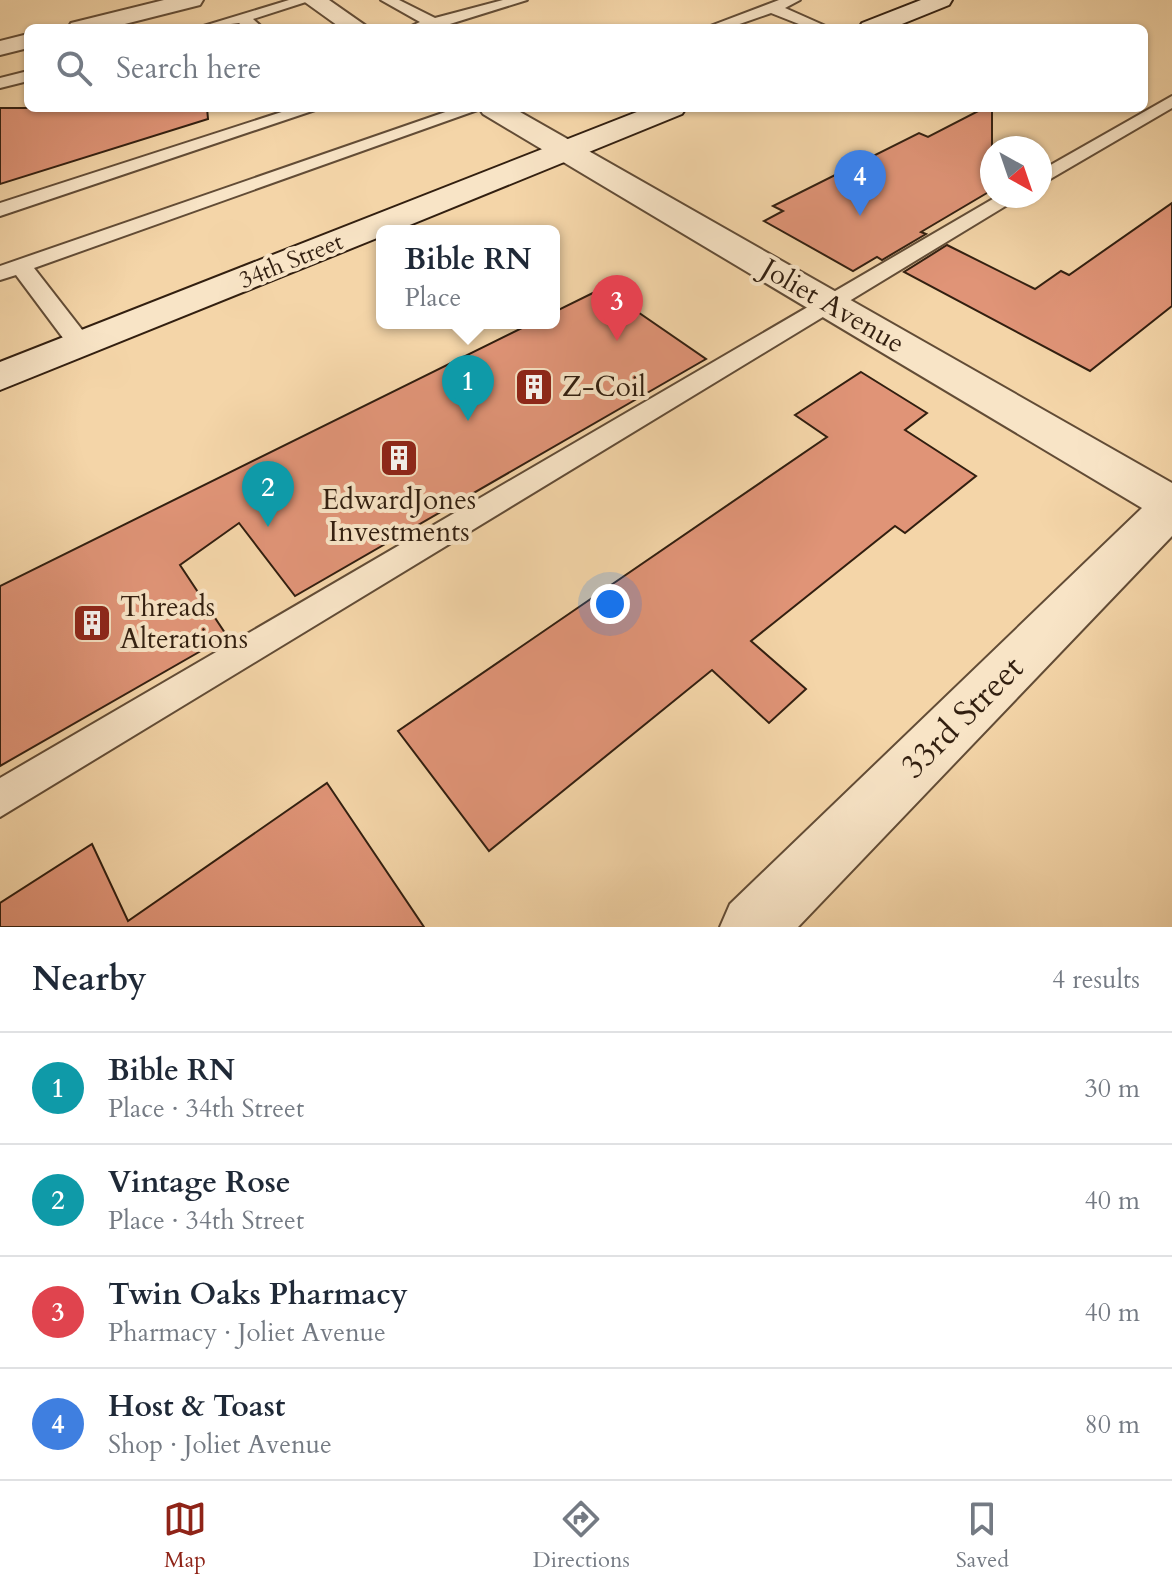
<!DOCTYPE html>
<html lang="en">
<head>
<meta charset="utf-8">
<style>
	body { margin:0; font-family:Cardo,serif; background:#f6f6f7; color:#1f2937 }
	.compass { position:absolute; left:980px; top:136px; width:72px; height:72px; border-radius:50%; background:#fff; box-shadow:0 2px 6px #0004; rotate:140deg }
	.you { position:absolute; left:610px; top:604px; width:28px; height:28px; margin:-20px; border:6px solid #fff; border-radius:50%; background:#1a73e8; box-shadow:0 0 0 12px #1a73e833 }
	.badge { display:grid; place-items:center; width:52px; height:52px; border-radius:50%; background:#8f2418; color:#fff; font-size:26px; font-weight:700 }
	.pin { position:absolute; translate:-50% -66px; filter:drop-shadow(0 2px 4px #0008) }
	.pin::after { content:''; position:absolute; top:42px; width:28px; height:24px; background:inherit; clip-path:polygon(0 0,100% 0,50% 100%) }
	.popup { position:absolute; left:376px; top:225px; width:184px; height:104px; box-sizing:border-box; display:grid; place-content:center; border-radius:12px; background:#fff; filter:drop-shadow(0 2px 6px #0005); font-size:26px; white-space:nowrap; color:#747a83 }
	.popup b { font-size:30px; color:#1f2937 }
	.popup::after { content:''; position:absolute; left:50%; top:100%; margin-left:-16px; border:16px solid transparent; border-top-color:#fff }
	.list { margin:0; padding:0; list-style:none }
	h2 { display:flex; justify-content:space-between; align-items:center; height:104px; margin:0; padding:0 32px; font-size:34px }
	h2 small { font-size:26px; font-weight:400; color:#747a83 }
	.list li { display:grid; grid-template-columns:52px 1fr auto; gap:24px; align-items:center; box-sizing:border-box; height:112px; padding:0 32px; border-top:2px solid #e0e1e3 }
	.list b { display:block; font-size:30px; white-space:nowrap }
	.list p { margin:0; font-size:26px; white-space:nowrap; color:#747a83 }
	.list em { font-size:26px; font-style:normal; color:#747a83 }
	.icon { flex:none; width:44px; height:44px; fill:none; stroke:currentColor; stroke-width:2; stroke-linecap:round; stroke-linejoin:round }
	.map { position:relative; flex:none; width:1172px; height:927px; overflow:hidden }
	.search { position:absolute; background:#fff; box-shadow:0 2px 6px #0004; left:24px; right:24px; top:24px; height:88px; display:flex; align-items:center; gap:20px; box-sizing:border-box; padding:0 28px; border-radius:12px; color:#747a83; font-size:30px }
	.sheet { height:552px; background:#fff }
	nav { display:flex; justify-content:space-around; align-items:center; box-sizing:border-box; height:112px; border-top:2px solid #e0e1e3; background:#fff; font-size:22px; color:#747a83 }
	nav a { display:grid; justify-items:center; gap:4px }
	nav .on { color:#8f2418 }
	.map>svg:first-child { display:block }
</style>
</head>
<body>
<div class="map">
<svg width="1172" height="927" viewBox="0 0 1172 927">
	<rect width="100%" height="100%" fill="#f4d5a8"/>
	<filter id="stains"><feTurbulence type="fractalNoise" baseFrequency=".0025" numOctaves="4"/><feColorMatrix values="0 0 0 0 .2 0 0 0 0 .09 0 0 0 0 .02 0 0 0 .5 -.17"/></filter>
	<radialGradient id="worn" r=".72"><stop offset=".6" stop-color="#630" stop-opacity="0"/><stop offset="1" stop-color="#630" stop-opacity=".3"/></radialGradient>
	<!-- building -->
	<path fill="#e09477" stroke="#321f10" stroke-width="2" d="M0,108h207l1,11 -208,65z
		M984,108h8v82l-71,42 5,2 -44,26 -5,-3 -24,14 -89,-50 19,-10 -10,-5 146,-73 9,4z
		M1172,203v103l-82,65 -186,-99 43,-27 88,44 26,-18 8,4z
		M603,288l103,71 -411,237 -56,-73 -59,42 47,71 -227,130v-180l532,-263h22v-11z
		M861,372l66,41 -22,17 71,46 -71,57 -10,-7 -144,115 55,48 -37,34 -57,-53 -223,181 -91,-120 429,-294 -32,-22z
		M327,783l97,144h-424v-24l92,-59 36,77z"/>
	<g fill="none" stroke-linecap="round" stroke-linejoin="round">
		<defs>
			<path id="service" d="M289,0h23l-59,19 10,9h-18l-6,-5 -42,5z
				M381,0h18l36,18 68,-18h24l-90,28h-30l13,-6z
				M779,0h21l-15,8 45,20h-21l-38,-15 -43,15h-23z
				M28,71v10l-28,7v-10z
				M1172,96v12l-132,77v-14z
				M294,108h27l-321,108v-13z
				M457,108h26l-449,160 56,72 3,5 -3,5h-18l-56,-75 -16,5v-14z
				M998,196h24l-1022,621v-39z"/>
			<path id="minor" d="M164,0h39l-3,5 -91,23h-41l3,-5z
				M302,0h27l40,28h-28z
				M28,34v14l-28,7v-14z
				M479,108h34l659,375v53l-374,391h-78l10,-23 412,-396 -659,-394z"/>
			<path id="secondary" d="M921,0h31l-3,5 -57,23h-33l3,-5z
				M647,108h39l-4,6 -287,117h-13v5l-382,154v-28z"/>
		</defs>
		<!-- service casing -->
		<use href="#service" stroke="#624c36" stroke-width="4"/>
		<!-- minor casing -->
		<use href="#minor" stroke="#624c36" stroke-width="4"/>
		<!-- secondary casing -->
		<use href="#secondary" stroke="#321f10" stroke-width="4"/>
		<!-- service -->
		<use href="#service" fill="#f8e4c6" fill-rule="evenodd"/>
		<!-- minor -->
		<use href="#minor" fill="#f8e4c6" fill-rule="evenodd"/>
		<!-- secondary -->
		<use href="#secondary" fill="#f8e4c6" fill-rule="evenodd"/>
	</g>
	<!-- icons -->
	<defs>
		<symbol id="building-square" viewBox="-11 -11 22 22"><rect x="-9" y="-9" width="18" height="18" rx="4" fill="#8f2418" stroke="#f8e4c6"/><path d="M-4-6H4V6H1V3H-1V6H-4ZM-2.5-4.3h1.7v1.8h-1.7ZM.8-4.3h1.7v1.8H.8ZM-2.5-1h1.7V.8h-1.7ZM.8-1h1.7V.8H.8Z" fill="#fff"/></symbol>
	</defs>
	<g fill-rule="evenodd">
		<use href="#building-square" x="512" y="365" width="44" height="44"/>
		<use href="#building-square" x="377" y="436" width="44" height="44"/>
		<use href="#building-square" x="70" y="601" width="44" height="44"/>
	</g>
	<g text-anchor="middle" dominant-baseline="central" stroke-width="8" stroke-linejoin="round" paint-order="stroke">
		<!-- far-street labels -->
		<g font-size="24" fill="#321f10" stroke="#f8e4c6">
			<text transform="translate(291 261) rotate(-22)">34th Street</text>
		</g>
		<!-- street labels -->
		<g font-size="28" fill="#321f10" stroke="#f8e4c6">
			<text transform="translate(833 306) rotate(30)">Joliet Avenue</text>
		</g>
		<!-- poi labels -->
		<g font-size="28" fill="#321f10" stroke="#f8e4c6" text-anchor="start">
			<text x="562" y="387">Z-Coil</text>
			<text x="399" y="500" text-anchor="middle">EdwardJones<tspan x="399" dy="32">Investments</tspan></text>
			<text x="120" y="607">Threads<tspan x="120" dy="32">Alterations</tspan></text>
		</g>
		<!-- near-street labels -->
		<g font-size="34" fill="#321f10" stroke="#f8e4c6">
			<text transform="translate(962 717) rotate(-45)">33rd Street</text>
		</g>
	</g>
	<rect width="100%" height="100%" filter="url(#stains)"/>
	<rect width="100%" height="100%" fill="url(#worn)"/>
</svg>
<svg class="compass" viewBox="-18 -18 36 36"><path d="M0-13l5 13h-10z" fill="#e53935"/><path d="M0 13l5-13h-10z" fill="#747a83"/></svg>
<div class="you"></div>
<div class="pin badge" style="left:468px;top:421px;background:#0f9aa8">1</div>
<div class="popup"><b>Bible RN</b>Place</div>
<div class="pin badge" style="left:268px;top:527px;background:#0f9aa8">2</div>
<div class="pin badge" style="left:617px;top:341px;background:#e0444e">3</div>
<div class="pin badge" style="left:860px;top:216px;background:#3f7fe0">4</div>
<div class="search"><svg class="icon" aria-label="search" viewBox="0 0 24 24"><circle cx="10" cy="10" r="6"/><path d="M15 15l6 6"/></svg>Search here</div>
</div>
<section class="sheet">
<h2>Nearby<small>4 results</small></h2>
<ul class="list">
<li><span class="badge" style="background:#0f9aa8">1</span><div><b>Bible RN</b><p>Place · 34th Street</p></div><em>30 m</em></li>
<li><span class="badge" style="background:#0f9aa8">2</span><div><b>Vintage Rose</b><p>Place · 34th Street</p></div><em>40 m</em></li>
<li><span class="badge" style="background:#e0444e">3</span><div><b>Twin Oaks Pharmacy</b><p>Pharmacy · Joliet Avenue</p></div><em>40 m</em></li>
<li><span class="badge" style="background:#3f7fe0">4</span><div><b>Host &amp; Toast</b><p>Shop · Joliet Avenue</p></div><em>80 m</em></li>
</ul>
</section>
<nav>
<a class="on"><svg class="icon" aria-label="map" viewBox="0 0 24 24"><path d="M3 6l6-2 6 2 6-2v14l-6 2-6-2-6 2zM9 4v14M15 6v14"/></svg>Map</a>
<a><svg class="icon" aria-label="directions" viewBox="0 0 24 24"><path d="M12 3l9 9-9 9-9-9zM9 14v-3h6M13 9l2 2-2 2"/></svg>Directions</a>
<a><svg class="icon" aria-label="saved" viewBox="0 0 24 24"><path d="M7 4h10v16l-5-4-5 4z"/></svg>Saved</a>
</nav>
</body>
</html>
